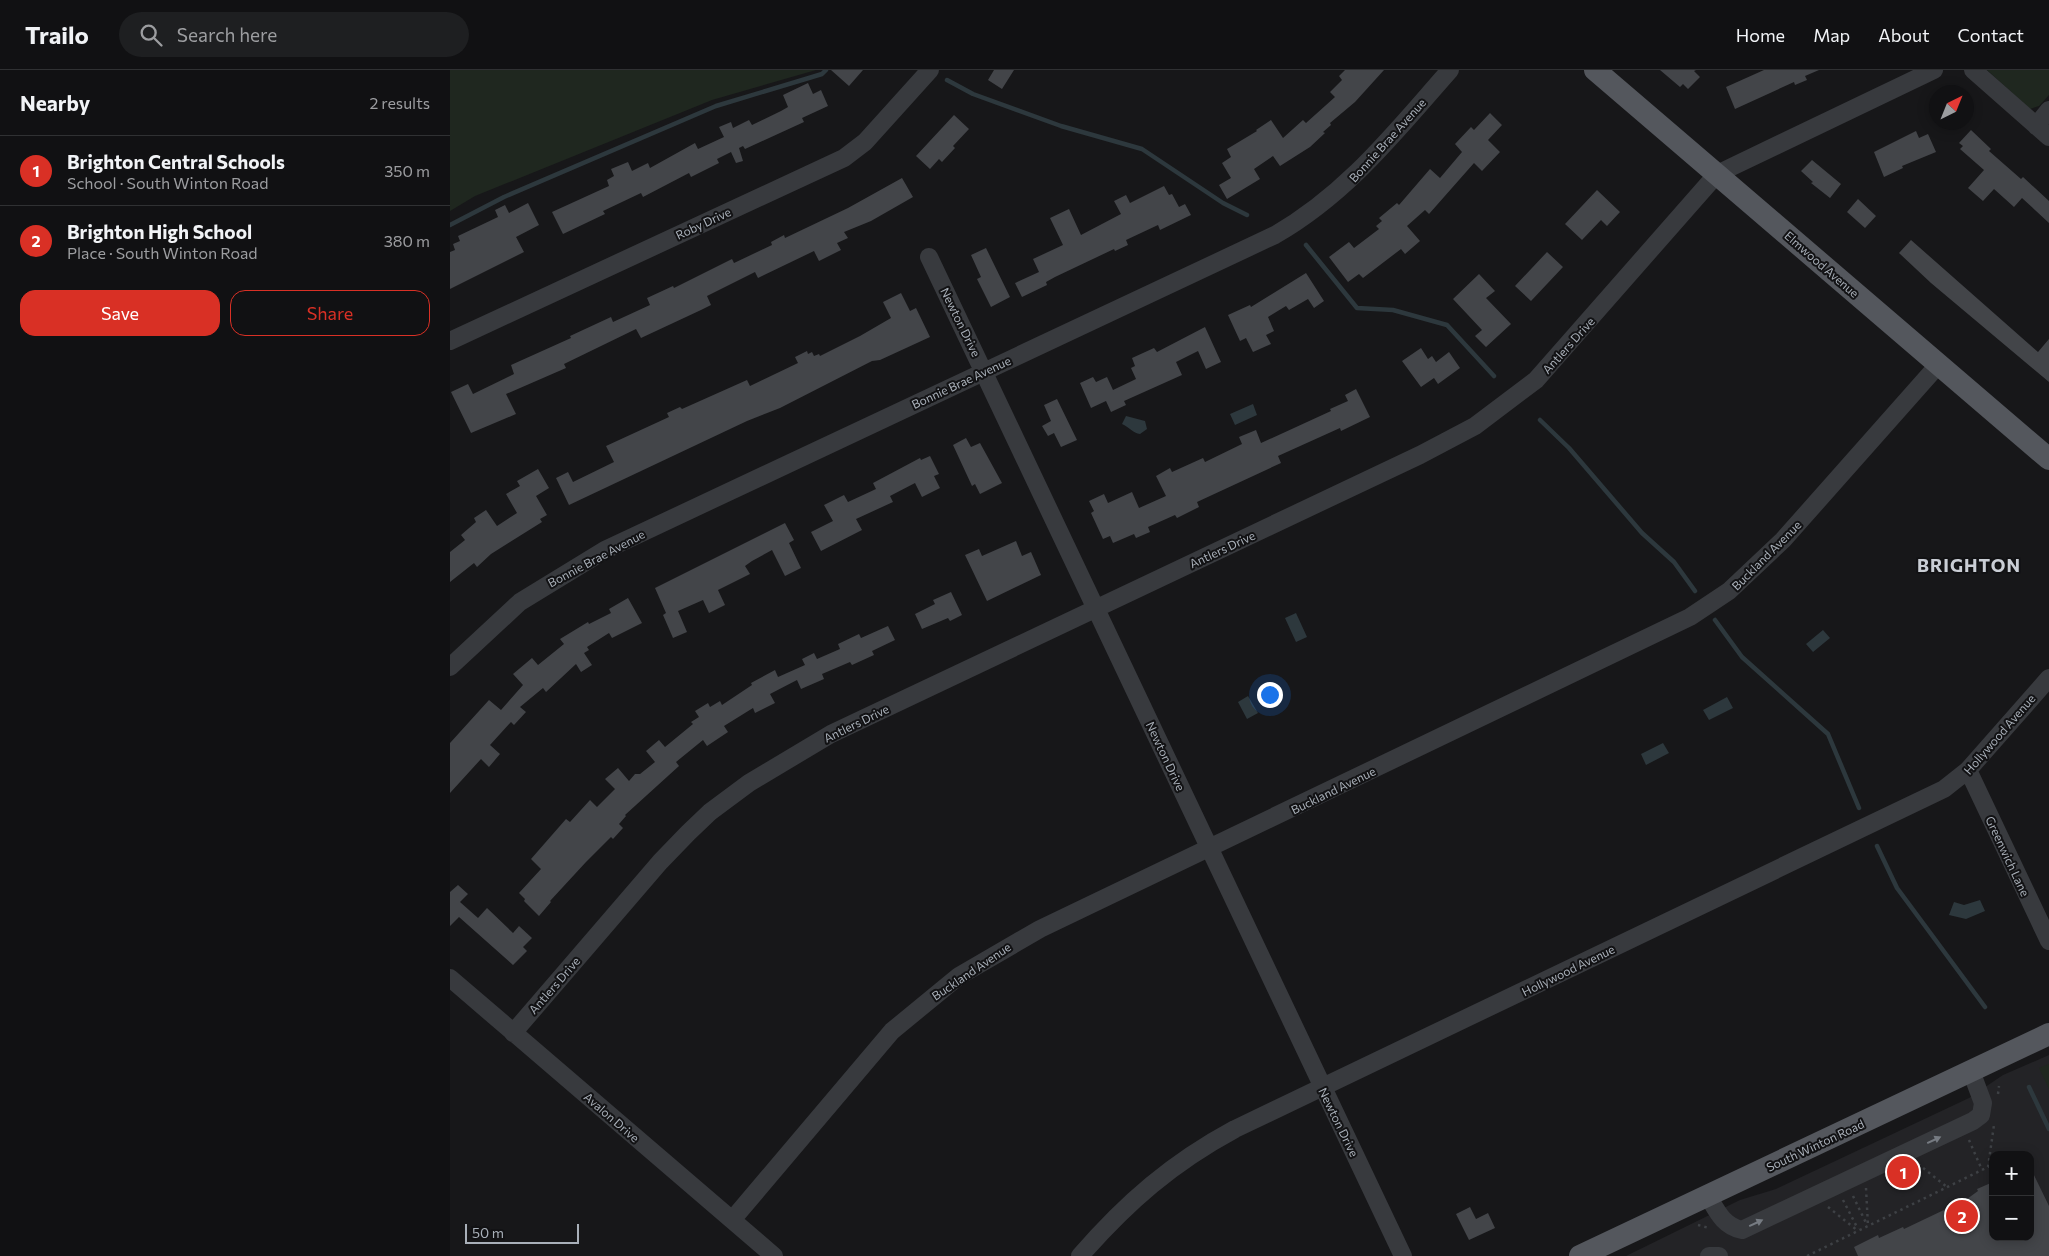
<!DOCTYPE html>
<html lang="en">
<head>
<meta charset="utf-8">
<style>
	body { margin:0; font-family:Commissioner,sans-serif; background:#1e1f21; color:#f1f3f6 }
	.controls { position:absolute; right:15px; bottom:15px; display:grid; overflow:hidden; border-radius:10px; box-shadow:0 2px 12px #0003 }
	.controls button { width:45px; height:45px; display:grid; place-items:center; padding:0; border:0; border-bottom:1px solid #303133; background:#111113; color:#f1f3f6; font:25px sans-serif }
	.compass { position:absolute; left:1479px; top:15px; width:45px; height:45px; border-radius:50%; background:#111113; box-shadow:0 2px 12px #0003; rotate:43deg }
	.scale { position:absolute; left:15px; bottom:12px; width:114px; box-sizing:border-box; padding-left:5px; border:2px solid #a9b0b9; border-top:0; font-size:14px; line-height:18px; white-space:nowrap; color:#a9b0b9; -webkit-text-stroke:4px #121214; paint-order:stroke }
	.you { position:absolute; left:819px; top:624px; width:18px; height:18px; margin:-12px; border:4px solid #fff; border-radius:50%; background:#1a73e8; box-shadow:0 0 0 8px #1a73e833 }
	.badge { display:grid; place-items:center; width:32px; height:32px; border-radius:50%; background:#d93025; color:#fff; font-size:16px; font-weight:700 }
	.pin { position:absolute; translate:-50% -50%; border:2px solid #fff; box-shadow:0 1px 5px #0006 }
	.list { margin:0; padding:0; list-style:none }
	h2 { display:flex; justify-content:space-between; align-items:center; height:65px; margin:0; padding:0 20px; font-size:21px }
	h2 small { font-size:16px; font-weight:400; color:#9c9da0 }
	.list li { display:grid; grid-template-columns:32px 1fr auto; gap:15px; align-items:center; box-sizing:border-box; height:70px; padding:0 20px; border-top:1px solid #303133 }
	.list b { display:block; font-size:19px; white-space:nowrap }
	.list p { margin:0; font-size:16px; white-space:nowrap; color:#9c9da0 }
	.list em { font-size:16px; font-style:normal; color:#9c9da0 }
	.actions { display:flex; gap:10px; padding:15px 20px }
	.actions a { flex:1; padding:11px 0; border:1px solid #d93025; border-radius:15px; text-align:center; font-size:18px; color:#d93025 }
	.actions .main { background:#d93025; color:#fff }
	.icon { flex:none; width:28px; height:28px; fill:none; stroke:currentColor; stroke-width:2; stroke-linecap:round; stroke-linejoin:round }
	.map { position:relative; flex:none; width:1599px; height:1186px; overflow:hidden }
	header { display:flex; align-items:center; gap:30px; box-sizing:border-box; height:70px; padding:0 25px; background:#111113; border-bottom:1px solid #303133 }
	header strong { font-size:24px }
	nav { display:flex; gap:28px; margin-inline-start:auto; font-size:18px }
	.search { width:350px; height:45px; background:#1e1f21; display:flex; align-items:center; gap:12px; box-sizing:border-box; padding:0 18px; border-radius:28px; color:#9c9da0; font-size:19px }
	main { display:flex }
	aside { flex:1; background:#111113 }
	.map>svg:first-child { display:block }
</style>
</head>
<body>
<header>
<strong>Trailo</strong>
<div class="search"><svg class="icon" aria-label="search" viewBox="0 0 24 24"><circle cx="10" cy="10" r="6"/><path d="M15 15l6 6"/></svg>Search here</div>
<nav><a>Home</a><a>Map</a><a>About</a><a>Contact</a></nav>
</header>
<main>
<aside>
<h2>Nearby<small>2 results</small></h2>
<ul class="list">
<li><span class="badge">1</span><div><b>Brighton Central Schools</b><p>School · South Winton Road</p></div><em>350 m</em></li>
<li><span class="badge">2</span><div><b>Brighton High School</b><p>Place · South Winton Road</p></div><em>380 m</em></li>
</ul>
<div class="actions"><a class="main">Save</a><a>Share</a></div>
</aside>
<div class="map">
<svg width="1599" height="1186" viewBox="0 0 1599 1186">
	<rect width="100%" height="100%" fill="#171719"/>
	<!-- built -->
	<path fill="#232326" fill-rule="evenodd" d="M1599,985v201h-423l114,-56 36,-11 193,-91 34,-23zM1543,1085h37v82h-37z"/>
	<!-- green -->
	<path fill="#1f271f" d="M0,0h366l-104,30 -237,96 -25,15z
		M1537,0h62v25l-10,11 -9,3z
		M1599,994v25l-10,-21z"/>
	<!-- water -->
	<path fill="#2d383d" d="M803,334l4,11 -22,10 -5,-11z
		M676,346l19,5 2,8 -7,5c-7,-1 -11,-7 -18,-10z
		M846,543l11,24 -11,5 -11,-24z
		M1373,560l7,8 -17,14 -7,-8z
		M798,626l10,17 -11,6 -9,-17z
		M1277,627l6,11 -24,12 -6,-10z
		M1213,673l6,10 -23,12 -5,-11z
		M1530,830l5,11 -19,8 -17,-4 5,-13 10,3z"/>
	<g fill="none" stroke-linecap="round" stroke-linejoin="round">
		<!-- stream -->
		<path stroke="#2d383d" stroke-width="4.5" d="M497,10l26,14 88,32 81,23 81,54 24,12
			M0,155l54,-28 212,-91 106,-32 4,-4
			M856,175l51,63 36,2 54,15 47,51
			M1090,350l29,28 73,85 32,29 21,29
			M1265,550l27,37 86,77 31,74
			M1427,776l20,42 88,119
			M1579,1017l20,42"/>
	</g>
	<!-- building -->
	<path fill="#434549" d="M381,0h32l-14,16z
		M544,0h20l-12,19 -14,-9z
		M895,0h39l-29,32 -25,21 1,2 -8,7 2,1 -15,14 -30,19 -7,-10 -19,13 6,10 -33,20 -8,-14 12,-7 -9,-15 9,-6 -4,-8 30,-18 -1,-1 15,-10 12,18 20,-18 3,3 29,-26 -5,-5 12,-12 -3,-4z
		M1210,0h36l-2,1 6,6 -12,12 -5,-5 -3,3z
		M1314,0h55l-14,6 2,4 -12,5 -1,-3 -59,27 -9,-22z
		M358,13l5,11 8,-4 7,16 -26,12 2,4 -59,27 -2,-3 -4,2 4,13 -7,2 -5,-11 -14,7 2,4 -28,14 -2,-4 -46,24 -2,-4 -38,18 2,3 -42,20 -11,-22 57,-26 -2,-6 7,-4 -3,-7 17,-7 4,9 16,-8 2,5 45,-25 3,6 26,-12 -5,-10 12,-5 2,6 16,-8 3,5 29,-14 7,-4 -5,-12z
		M1040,43l12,12 -14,15 12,12 -18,19 -8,-8 -45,51 -4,-4 -18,16 13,15 -15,13 -4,-5 -38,29 -4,-4 -11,8 -19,-25 20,-15 5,6 25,-19 -3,-3 6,-5 -3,-3 18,-15 2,2 31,-36 10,9 22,-26 -7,-8 16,-17 3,3z
		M504,45l15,14 -16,17 2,2 -13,14 -3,-3 -9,10 -14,-13z
		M1521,60l20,19 -2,2 32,28 2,-2 26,24v22l-27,-25 -8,9 -20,-18 -11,12 -15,-13 16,-18 -24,-21 3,-3 -4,-3z
		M1466,61l3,7 9,-4 8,18 -34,14 1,2 -19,9 -10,-25z
		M1362,90l29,24 -11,14 -19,-15 2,-1 -12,-11z
		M452,108l11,19 -42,24 -27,11 4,6 -11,5 4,7 -22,11 -5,-10 -56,27 -3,-6 -48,24 4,9 -10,5 -60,28 -5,-9 -72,35 2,4 -60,26 10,20 -45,19 -20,-41 17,-8 5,10 41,-20 -3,-9 60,-27 -1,-2 41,-19 2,5 37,-17 -3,-7 26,-12 1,2 58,-29 2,4 38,-18 -1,-3 13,-7 1,3 63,-30z
		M714,116l5,9 3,-1 7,13 6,-3 6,11 -31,15 -2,-5 -32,15 2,5 -13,6 -1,-2 -59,28 -9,5 1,3 -25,12 -7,-14 24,-11 -6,-13 30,-14 -13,-27 19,-9 12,26 40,-21 -7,-13 12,-6 4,8z
		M1147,120l23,22 -13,14 -6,-6 -19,20 -17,-16z
		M1408,129l18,17 -11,12 -18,-16z
		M78,133l11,22 -23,12 8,15 -74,37v-37l5,-2 -2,-6 7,-3 -2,-5 40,-19 -3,-7 10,-5 4,8z
		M1461,170l127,112 11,-13v43l-118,-99 -32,-30z
		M536,178l24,49 -19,10 -14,-28 4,-2 -10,-22z
		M1097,182l16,15 -32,34 -16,-15z
		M856,203l18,28 -10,7 -6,-9 -19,11 -3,-4 -18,11 6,14 -8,4 5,9 -18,8 -7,-14 -6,3 -12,-26 22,-10 1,2z
		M1029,204l16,17 -9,7 25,26 -25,23 -11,-11 7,-6 -29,-31z
		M451,223l9,18 6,-3 14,29 -50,23 -8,1 -92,47 -33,13 -178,84 -13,-27 12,-6 5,10 41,-20 -8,-16 63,-29 -2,-4 13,-6 2,2 65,-29 3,6 48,-23 -3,-6 12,-6 1,3 4,-2 2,4 5,-2 1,2 40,-20 31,-18 -8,-16z
		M755,257l16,35 -15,7 -8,-18 -22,11 6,13 -58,26 2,4 -15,7 -5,-11 -15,7 -11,-25 13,-6 3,5 11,-5 6,13 23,-11 -5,-11 4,-2 -3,-8 22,-10 3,4z
		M971,278l7,11 4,-3 4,6 13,-10 11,16 -22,16 -4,-6 -13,9 -19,-26z
		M906,319l14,28 -29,14 -1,-3 -62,28 3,7 -84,39 2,5 -22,11 -2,-3 -27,12 2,5 -14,6 -2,-4 -21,9 -3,-7 -7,3 -12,-26 3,-2 -5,-10 15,-7 4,9 24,-11 7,16 27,-12 -10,-20 14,-8 2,4 31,-14 2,4 37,-18 -3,-7 17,-7 5,13 70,-32 -1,-2 18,-8 -3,-6z
		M607,329l20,41 -16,7 -7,-14 -6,3 -6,-10 9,-5 -7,-16z
		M516,368l5,9 9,-4 22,40 -22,11 -5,-10 -3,2 -19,-41z
		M480,386l9,18 -5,2 6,12 -18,9 -7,-14 -25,13 3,6 -37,17 6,11 -41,21 -10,-19 22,-11 -9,-16 20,-10 4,7 28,-13 -3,-6 47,-25 1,2z
		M88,399l11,19 -13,8 11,19 -7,4 2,3 -51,32 -14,13 -3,-4 -24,19v-30l15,-12 -4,-5 15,-13 -2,-4 12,-8 11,16 20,-13 -11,-19 14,-8 -3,-5z
		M335,453l9,17 -5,3 12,25 -16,8 -13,-26 -20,11 -7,5 5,8 -32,16 7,15 -16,8 -6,-13 -25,11 9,21 -14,6 -10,-23 3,-2 -11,-25z
		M566,471l6,15 9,-4 10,23 -54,26 -22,-46 14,-6 3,7z
		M501,522l11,23 -12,6 -2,-3 -26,11 -7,-15 20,-10 -2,-4z
		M178,528l14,25 -30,15 -3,-5 -22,14 2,3 -5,3 8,12 -11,7 -5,-8 -30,28 -3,-4 -23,19 6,5 -12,13 -3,-3 -21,23 10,9 -11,13 -8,-8 -31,34v-50l39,-43 12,10 22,-25 -10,-11 19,-16 6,7 26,-21 -4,-5 28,-17 1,2 22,-11 -2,-4z
		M438,556l7,14 -23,11 2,4 -22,10 -2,-3 -28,12 2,5 -23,10 -4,-9 -27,14 5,9 -20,10 -2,-5 -29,18 4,6 -21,14 -4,-6 -27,22 3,4 -54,49 1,1 -7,8 4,4 -10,11 -2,-2 -25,25 -36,39 1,1 -12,14 -15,-15 1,-2 -6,-6 22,-24 -10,-10 35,-40 4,3 20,-22 7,7 18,-18 -10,-10 13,-11 11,13 6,-7h5l15,-12 -9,-11 13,-11 6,7 28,-23 -2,-2 8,-5 -4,-6 13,-8 2,4 10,-6 2,4 30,-20 -1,-2 24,-13 3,7 27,-12 -3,-6 12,-6 3,6 23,-10 -2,-5 21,-10 2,4z
		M8,815l10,9 -8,8 18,16 9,-10 26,25 6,-7 13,12 -9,9 4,4 -14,14 -54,-48 -9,9v-34z
		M1580,1097l19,39v50h-191l-4,-9 24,-12 1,3 24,-11 1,2 63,-30 11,-8 -1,-2 16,-7v55h37z
		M1020,1137l6,12 12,-6 7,15 -26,12 -13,-26z"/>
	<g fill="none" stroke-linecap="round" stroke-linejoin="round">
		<!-- path -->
		<path stroke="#3e4145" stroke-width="2.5" stroke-dasharray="2.5 4" stroke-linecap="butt" d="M1548,1024l1,-8
			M1519,1070l13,30
			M1468,1094l29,23
			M1416,1118l2,38
			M1403,1126l14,29
			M1393,1130l15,29
			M1378,1137l30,24
			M1248,1155l11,3
			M1357,1186l181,-89 6,-42"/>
		<!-- minor -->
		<path stroke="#383a3e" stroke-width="18" d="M1523,0l76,67
			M1586,56l13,-16
			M479,187l474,999
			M0,271l394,-183 21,-16 65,-72
			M0,597l70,-65 85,-52 670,-315c73,-42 120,-103 175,-165
			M1518,700l81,171
			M0,908l324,278
			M63,963l147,-171 28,-29 22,-21 39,-29 82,-49 589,-279 55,-29 61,-46 181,-206 217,-104
			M1258,1126c9,15 15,30 34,34l231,-109 8,-6 2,-12 -12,-32
			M282,1150l160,-189 67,-55 81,-47 650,-312 39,-26 54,-51 156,-176
			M630,1186c47,-54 92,-93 155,-127l709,-340 24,-19 81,-92
			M1259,1186h10"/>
		<!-- major -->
		<path stroke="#54575d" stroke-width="22" d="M1145,0l454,389
			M1130,1186l469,-222"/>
	</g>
	<!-- one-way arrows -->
	<defs><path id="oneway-solid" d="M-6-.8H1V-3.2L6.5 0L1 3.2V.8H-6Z" transform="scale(1.25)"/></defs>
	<g fill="#767b82">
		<use href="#oneway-solid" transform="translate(1484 1070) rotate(-25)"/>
		<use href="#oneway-solid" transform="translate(1306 1153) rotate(-25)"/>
	</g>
	<g text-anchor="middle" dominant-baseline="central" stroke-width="4" stroke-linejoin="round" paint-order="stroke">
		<!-- street labels -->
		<g font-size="12" fill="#a9b0b9" stroke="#121214">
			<text transform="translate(937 70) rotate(-48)">Bonnie Brae Avenue</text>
			<text transform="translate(253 153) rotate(-25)">Roby Drive</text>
			<text transform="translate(1372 194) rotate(41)">Elmwood Avenue</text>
			<text transform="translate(511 252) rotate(64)">Newton Drive</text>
			<text transform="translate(1118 275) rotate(-48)">Antlers Drive</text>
			<text transform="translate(511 312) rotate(-25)">Bonnie Brae Avenue</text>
			<text transform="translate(772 479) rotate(-25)">Antlers Drive</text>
			<text transform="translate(1316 485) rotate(-45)">Buckland Avenue</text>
			<text transform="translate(146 488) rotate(-28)">Bonnie Brae Avenue</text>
			<text transform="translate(406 653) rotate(-26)">Antlers Drive</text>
			<text transform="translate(1549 664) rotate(-49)">Hollywood Avenue</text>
			<text transform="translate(716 686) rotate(65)">Newton Drive</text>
			<text transform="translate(883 720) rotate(-26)">Buckland Avenue</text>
			<text transform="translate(1558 786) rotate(65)">Greenwich Lane</text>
			<text transform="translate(1118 900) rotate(-26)">Hollywood Avenue</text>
			<text transform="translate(521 901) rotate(-34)">Buckland Avenue</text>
			<text transform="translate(104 915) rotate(-49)">Antlers Drive</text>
			<text transform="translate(162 1047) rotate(41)">Avalon Drive</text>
			<text transform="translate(889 1052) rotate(64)">Newton Drive</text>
			<text transform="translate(1365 1075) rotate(-25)">South Winton Road</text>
		</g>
		<!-- district labels -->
		<g font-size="18" font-weight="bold" letter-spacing="1" fill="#caced5" stroke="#121214">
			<text x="1519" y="495">BRIGHTON</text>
		</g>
	</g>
</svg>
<div class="controls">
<button>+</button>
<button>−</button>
</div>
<svg class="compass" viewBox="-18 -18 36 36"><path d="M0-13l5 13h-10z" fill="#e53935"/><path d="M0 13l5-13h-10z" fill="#9c9da0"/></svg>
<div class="scale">50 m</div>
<div class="you"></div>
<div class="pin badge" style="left:1453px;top:1102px">1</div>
<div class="pin badge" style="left:1512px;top:1146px">2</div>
</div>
</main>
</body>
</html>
